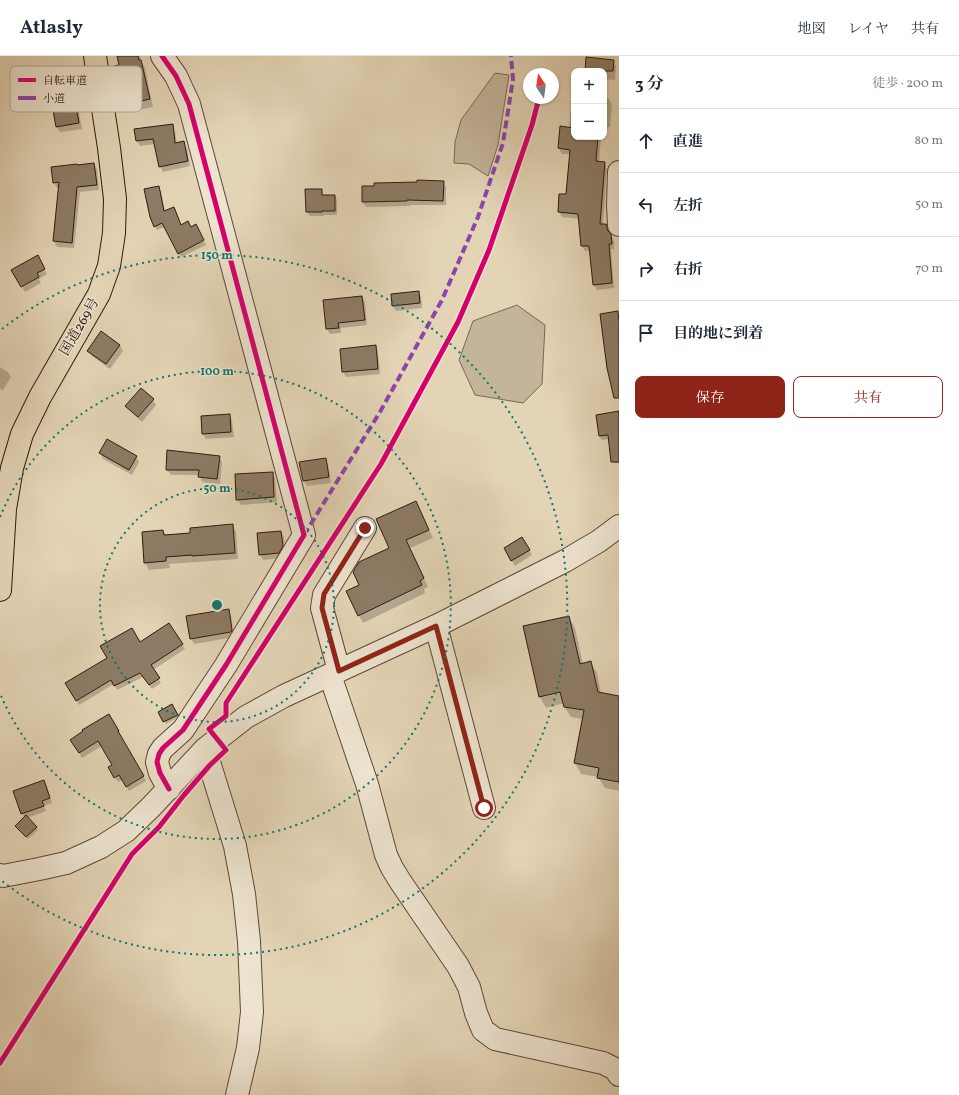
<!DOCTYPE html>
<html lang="ja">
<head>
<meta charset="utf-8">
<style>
	body { margin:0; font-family:Vollkorn,"Noto Serif JP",serif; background:#f2f2f3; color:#1f2937 }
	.controls { position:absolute; right:12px; top:12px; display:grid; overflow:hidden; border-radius:8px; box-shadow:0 1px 3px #0004 }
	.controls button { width:36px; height:36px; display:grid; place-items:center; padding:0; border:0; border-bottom:1px solid #e0e1e3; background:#fff; color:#1f2937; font:20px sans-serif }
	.compass { position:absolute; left:523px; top:12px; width:36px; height:36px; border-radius:50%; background:#fff; box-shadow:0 1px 3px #0004; rotate:347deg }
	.stop { position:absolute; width:12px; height:12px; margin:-9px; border:3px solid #8f2418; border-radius:50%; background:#fff }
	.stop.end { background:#8f2418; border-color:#fff; box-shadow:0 1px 4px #0008 }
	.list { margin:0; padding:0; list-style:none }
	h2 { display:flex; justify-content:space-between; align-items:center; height:52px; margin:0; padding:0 16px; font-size:17px }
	h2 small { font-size:13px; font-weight:400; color:#747a83 }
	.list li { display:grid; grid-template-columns:26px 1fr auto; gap:12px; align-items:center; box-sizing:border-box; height:64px; padding:0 16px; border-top:1px solid #e0e1e3 }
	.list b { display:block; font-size:15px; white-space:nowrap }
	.list em { font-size:13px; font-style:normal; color:#747a83 }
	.actions { display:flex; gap:8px; padding:12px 16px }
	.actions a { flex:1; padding:9px 0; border:1px solid #8f2418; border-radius:8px; text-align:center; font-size:14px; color:#8f2418 }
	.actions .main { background:#8f2418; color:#fff }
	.icon { flex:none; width:22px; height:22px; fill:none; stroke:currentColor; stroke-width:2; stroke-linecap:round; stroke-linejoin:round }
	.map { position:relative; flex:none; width:619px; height:1039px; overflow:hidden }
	header { display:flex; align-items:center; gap:24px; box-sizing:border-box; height:56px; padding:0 20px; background:#fff; border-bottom:1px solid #e0e1e3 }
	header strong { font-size:19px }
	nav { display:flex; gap:22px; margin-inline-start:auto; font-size:14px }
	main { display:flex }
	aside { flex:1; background:#fff }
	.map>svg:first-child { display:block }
</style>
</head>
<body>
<header>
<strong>Atlasly</strong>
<nav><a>地図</a><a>レイヤ</a><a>共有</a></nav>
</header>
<main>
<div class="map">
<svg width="619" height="1039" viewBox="0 0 619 1039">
	<rect width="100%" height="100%" fill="#e3d4b5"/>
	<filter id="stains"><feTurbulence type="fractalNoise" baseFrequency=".005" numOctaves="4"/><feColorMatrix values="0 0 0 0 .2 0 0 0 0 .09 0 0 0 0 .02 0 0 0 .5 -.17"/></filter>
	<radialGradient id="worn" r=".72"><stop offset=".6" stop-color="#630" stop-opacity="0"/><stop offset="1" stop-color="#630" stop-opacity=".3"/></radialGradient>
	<!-- green -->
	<path fill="#c4b499" stroke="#7a6754" d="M495,17l14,2 -11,70 -10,31 -19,-12 -15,-1 1,-21 6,-22z
		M517,249l28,20 -3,59 -19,19 -48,-8 -16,-35 14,-39z"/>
	<!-- shadow -->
	<path fill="#0003" d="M118,0h22l1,5 4,7 8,39 -25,5 -4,-7 -4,-40z
		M613,5l3,5 -1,14 -11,-1v-8h-18z
		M70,18l3,5 9,50 -22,3 -3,-5 -5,-27 9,-2z
		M572,40h2v41h27l-2,26h5l3,5 -4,57h3l8,16v8h-3l3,39 -17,2 -3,-5 -3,-34h-6l-3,-5 -2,-27 -18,-2 -3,-5 1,-17h7l4,-41h-9l-3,-6 10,-20z
		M604,43h5l3,6 -2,22h-6z
		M172,69l3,6 2,13 6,-2 4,6 3,18 -27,6 -3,-6 -5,-22 -15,2 -3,-5z
		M94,108l3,5 2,21 -19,2 -6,56 -17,-1 -3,-6 5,-53h-2l-3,-5 23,-18v1z
		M443,126l3,5v18h-36v1l-44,1 -3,-5z
		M158,131l3,4 4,21h11l5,14 9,2 6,-2 10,19 -25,12 -16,-30 -8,3 -2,-4z
		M321,134l3,6h11l2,4v15h-13v1h-14l-3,-4z
		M37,201l10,17 -8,5 2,4 -16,9 -13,-21z
		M418,236l3,5 1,11 -26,3 -3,-5z
		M362,241l3,5 2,23 -26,3v5l-11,1 -3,-5z
		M102,277l18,13 3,5 -13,18 -18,-13 -3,-5z
		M375,290l3,6 2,22 -34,3 -3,-5 -2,-22z
		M0,311l8,5 3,5 -8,13 -3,-1z
		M153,344l3,5 -14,17 -12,-11 -3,-5z
		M619,356v51h-5l-2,-4 -3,-20 -7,1 -3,-4z
		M229,359l3,5 2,17 -28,2 -3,-5z
		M100,397l36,3 3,6 -7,13 -29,-16z
		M219,401l3,5 -2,22 -18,-2 -2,-7h-29l-4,-5z
		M325,403l3,5 3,19 -24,3 -3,-5 -4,-18z
		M272,417l3,5 2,24 -36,3 -4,-6z
		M420,454l13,28 -23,10 18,39 -4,2 1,4 -62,30 -4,-8 31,-67z
		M232,469l4,7 2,27 -69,5 1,4 -21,2 -4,-7 18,-32 3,5 25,-2z
		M281,476l3,5 1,15 -3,6 -19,2 -3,-6z
		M522,482l10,17 -17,11 -10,-18z
		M228,554l3,5 3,22 -40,7 -3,-6z
		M569,561l6,11 8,36 7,-2 7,11 4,21 18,3v94l-14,-3 -7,-11 -17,-3 -6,-11 8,-44 -12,-2 -7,-11v-3l-18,5 -6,-11z
		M169,568l16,25 -32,21 8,13 -9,6 -9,-12 -26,13 -3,-6 -35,21 -12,-21 73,-41z
		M172,649l6,12 -12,7 -7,-12z
		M109,659l12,21 -1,1 26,44 -17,10 -7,-11 -4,2 -9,-14 5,-3 -12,-19 -20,12 -10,-18z
		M44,725l3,6 5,16 -8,3 2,5 -19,7 11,12 -10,9 -10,-11 7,-10 -3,-5z"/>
	<!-- building -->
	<path fill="#8d7b65" stroke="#2f1a0f" d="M117,0h21l1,4h2l9,39 -27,6 -9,-39 5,-1z
		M586,1l28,3 -1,11h-28z
		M70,17l9,50 -23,4 -5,-28 8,-1 -5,-22z
		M173,68l2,19 9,-2 4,20 -29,6 -6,-28 -17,2 -2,-12z
		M560,70l14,2v9h24l-2,24 9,1 -5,62h6l2,7 3,3 1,10h-3l3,39 -19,2 -4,-39h-8l-3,-32 -20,-2 1,-18h7l4,-44 -12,-2z
		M94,107l3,22 -20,2 -5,56 -19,-2 6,-59 -6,1 -2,-16 26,-3v1z
		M417,124l27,1 -1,20 -36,-1v1l-45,1v-16h12v-3l43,-1z
		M159,130l5,25 10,-4 7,18 7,-4 3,6 5,-3 8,16 -26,14 -16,-31 -8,4 -4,-10 -6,-28z
		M305,133h17v6h13v16h-13v1h-16z
		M38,199l7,14 -8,4 2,4 -18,10 -10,-17z
		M419,235l1,12 -28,3 -1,-12z
		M362,240l3,24 -27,3 1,5 -13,1 -3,-29z
		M618,255l1,11v76h-5l-7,-30 -7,-54z
		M101,275l19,14 -14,19 -19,-13z
		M376,289l2,24 -36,3 -2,-23z
		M141,332l13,11 -16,18 -13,-11z
		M619,355v51h-8l-3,-27 -9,1 -3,-21z
		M230,358l1,18 -29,2 -1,-18z
		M107,383l30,17 -8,14 -30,-17z
		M167,394l53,6 -3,23 -19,-2 1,-7h-33z
		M326,402l3,19 -26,4 -4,-19z
		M273,416l1,25 -38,3 -1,-26z
		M416,445l13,29 -23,10 18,38 -4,3 2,4 -64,31 -12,-25 13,-6 -6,-13 6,-10 30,-14 -13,-29z
		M233,468l2,29 -43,3v-1l-26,2v4l-22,2 -2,-31 21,-2 1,5 26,-2v-5z
		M281,475l2,15 -4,7 -20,2 -2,-22z
		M522,481l8,13 -19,11 -7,-13z
		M229,553l3,21 -1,2 -41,7 -4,-23z
		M569,560l11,48 11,-3 7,31 21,4v86l-22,-4 2,-10 -25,-5 10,-53 -20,-3 -4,-15 -21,5 -16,-71z
		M169,567l14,21 -32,21 9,13 -11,7 -9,-12 -26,13 -3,-6 -35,21 -11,-18 42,-25 -7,-12 32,-18 8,14z
		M172,648l6,11 -15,7 -5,-10z
		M109,658l10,17h-1l26,45 -18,11 -7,-12 -5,3 -6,-11 4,-2 -14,-24 -19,12 -9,-13 13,-9 -1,-1z
		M44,724l6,18 -8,3 2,5 -23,8 -8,-23z
		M26,759l11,12 -11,10 -11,-11z"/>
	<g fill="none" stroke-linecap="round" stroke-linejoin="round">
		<defs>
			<path id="minor" d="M162,0l14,20 13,28 115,431 -78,130 -43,65 -20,18 -4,6 -2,8 3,11 9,16
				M619,116l-1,34 1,19
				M436,570l48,182
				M339,615l-17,-63 2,-13 41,-67
				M330,619l37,109 19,71 6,13 8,13 58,85 11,21 7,26 7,17 12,9 108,24 12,6 4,6
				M205,693l30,97 9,48 5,47 3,71 -4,36 -11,47
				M0,819l3,1 36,-7 27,-6 35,-16 25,-16 25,-24 54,-58 41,-32 38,-21 152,-70 129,-65 34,-20 20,-15"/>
			<path id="highway" d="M0,534l5,-81 7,-41 10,-34 18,-37 59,-103 10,-28 5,-33 1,-34 -6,-51 -14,-92"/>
		</defs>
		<!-- minor casing -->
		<use href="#minor" stroke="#5c4838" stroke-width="24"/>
		<!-- highway casing -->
		<use href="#highway" stroke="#2f1a0f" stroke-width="24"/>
		<!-- minor -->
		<use href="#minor" stroke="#ede3cf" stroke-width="22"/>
		<!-- highway -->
		<use href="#highway" stroke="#e3d4b5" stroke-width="22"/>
		<!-- quiet -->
		<path stroke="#8e44ad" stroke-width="4" stroke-dasharray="8 4" stroke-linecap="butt" d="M304,479l76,-123 62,-112 36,-83 25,-74 10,-64 -2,-23"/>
		<defs>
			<path id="cycleway" d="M162,0l14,20 13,28 115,431 -78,130 -43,65 -20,18 -4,6 -2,8 3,11 9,16
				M0,1007l132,-209 27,-27 25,-32 26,-30 16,-15 -17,-21 17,-13v-13l155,-239 77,-142 31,-72 43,-125 7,-27"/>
		</defs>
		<!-- cycleway casing -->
		<use href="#cycleway" stroke="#ede3cf" stroke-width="8"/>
		<!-- cycleway -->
		<use href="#cycleway" stroke="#d6006c" stroke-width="5"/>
	</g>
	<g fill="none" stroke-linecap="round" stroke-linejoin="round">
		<!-- route -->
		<path stroke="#8f2418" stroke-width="5" d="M365,472l-41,66 -2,14 17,63 97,-45 48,182"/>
	</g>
	<!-- distance rings -->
	<g fill="none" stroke="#0f766e" stroke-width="2" stroke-dasharray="2 4">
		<circle cx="217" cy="549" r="117"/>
		<path d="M0 461A234 234 0 1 1 0 637"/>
		<path d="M2 273A350 350 0 1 1 2 825"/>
	</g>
	<g text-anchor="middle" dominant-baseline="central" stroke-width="3" stroke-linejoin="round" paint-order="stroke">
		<!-- street labels -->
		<g font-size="14" fill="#2f1a0f" stroke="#ede3cf">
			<text transform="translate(80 271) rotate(-60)">国道269号</text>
		</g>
	</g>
	<!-- legend -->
	<rect x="10" y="10" width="132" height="46" rx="6" fill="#ede3cf" stroke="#b4a795" stroke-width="1"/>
	<rect x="18" y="22" width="18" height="4" fill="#d6006c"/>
	<rect x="18" y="40" width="18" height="4" fill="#8e44ad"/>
	<g font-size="11" fill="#2f1a0f">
		<text x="43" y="28">自転車道</text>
		<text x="43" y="46">小道</text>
	</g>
	<circle cx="217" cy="549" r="6" fill="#0f766e" stroke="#ede3cf" stroke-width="2"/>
	<g font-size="12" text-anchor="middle" font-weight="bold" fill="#0f766e" stroke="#ede3cf" stroke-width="3" stroke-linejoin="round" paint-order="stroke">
		<text x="217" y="203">150 m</text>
		<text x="217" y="319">100 m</text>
		<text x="217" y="436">50 m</text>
	</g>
	<rect width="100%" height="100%" filter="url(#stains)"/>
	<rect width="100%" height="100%" fill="url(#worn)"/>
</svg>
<div class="controls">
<button>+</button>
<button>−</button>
</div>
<svg class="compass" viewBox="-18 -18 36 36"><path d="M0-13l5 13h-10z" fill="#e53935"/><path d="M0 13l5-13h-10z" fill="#747a83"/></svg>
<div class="stop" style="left:484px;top:752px"></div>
<div class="stop end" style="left:365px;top:472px"></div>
</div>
<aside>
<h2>3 分<small>徒歩 · 200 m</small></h2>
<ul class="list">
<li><svg class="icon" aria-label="ahead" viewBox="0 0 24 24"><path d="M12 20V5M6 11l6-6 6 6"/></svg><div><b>直進</b></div><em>80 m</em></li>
<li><svg class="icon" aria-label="left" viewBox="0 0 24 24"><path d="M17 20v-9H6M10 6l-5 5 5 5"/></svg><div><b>左折</b></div><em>50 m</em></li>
<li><svg class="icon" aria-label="right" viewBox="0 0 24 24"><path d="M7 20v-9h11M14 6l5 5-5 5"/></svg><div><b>右折</b></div><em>70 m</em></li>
<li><svg class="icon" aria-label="arrive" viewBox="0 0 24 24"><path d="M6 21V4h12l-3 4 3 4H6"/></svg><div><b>目的地に到着</b></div></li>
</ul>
<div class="actions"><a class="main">保存</a><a>共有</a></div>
</aside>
</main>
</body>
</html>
